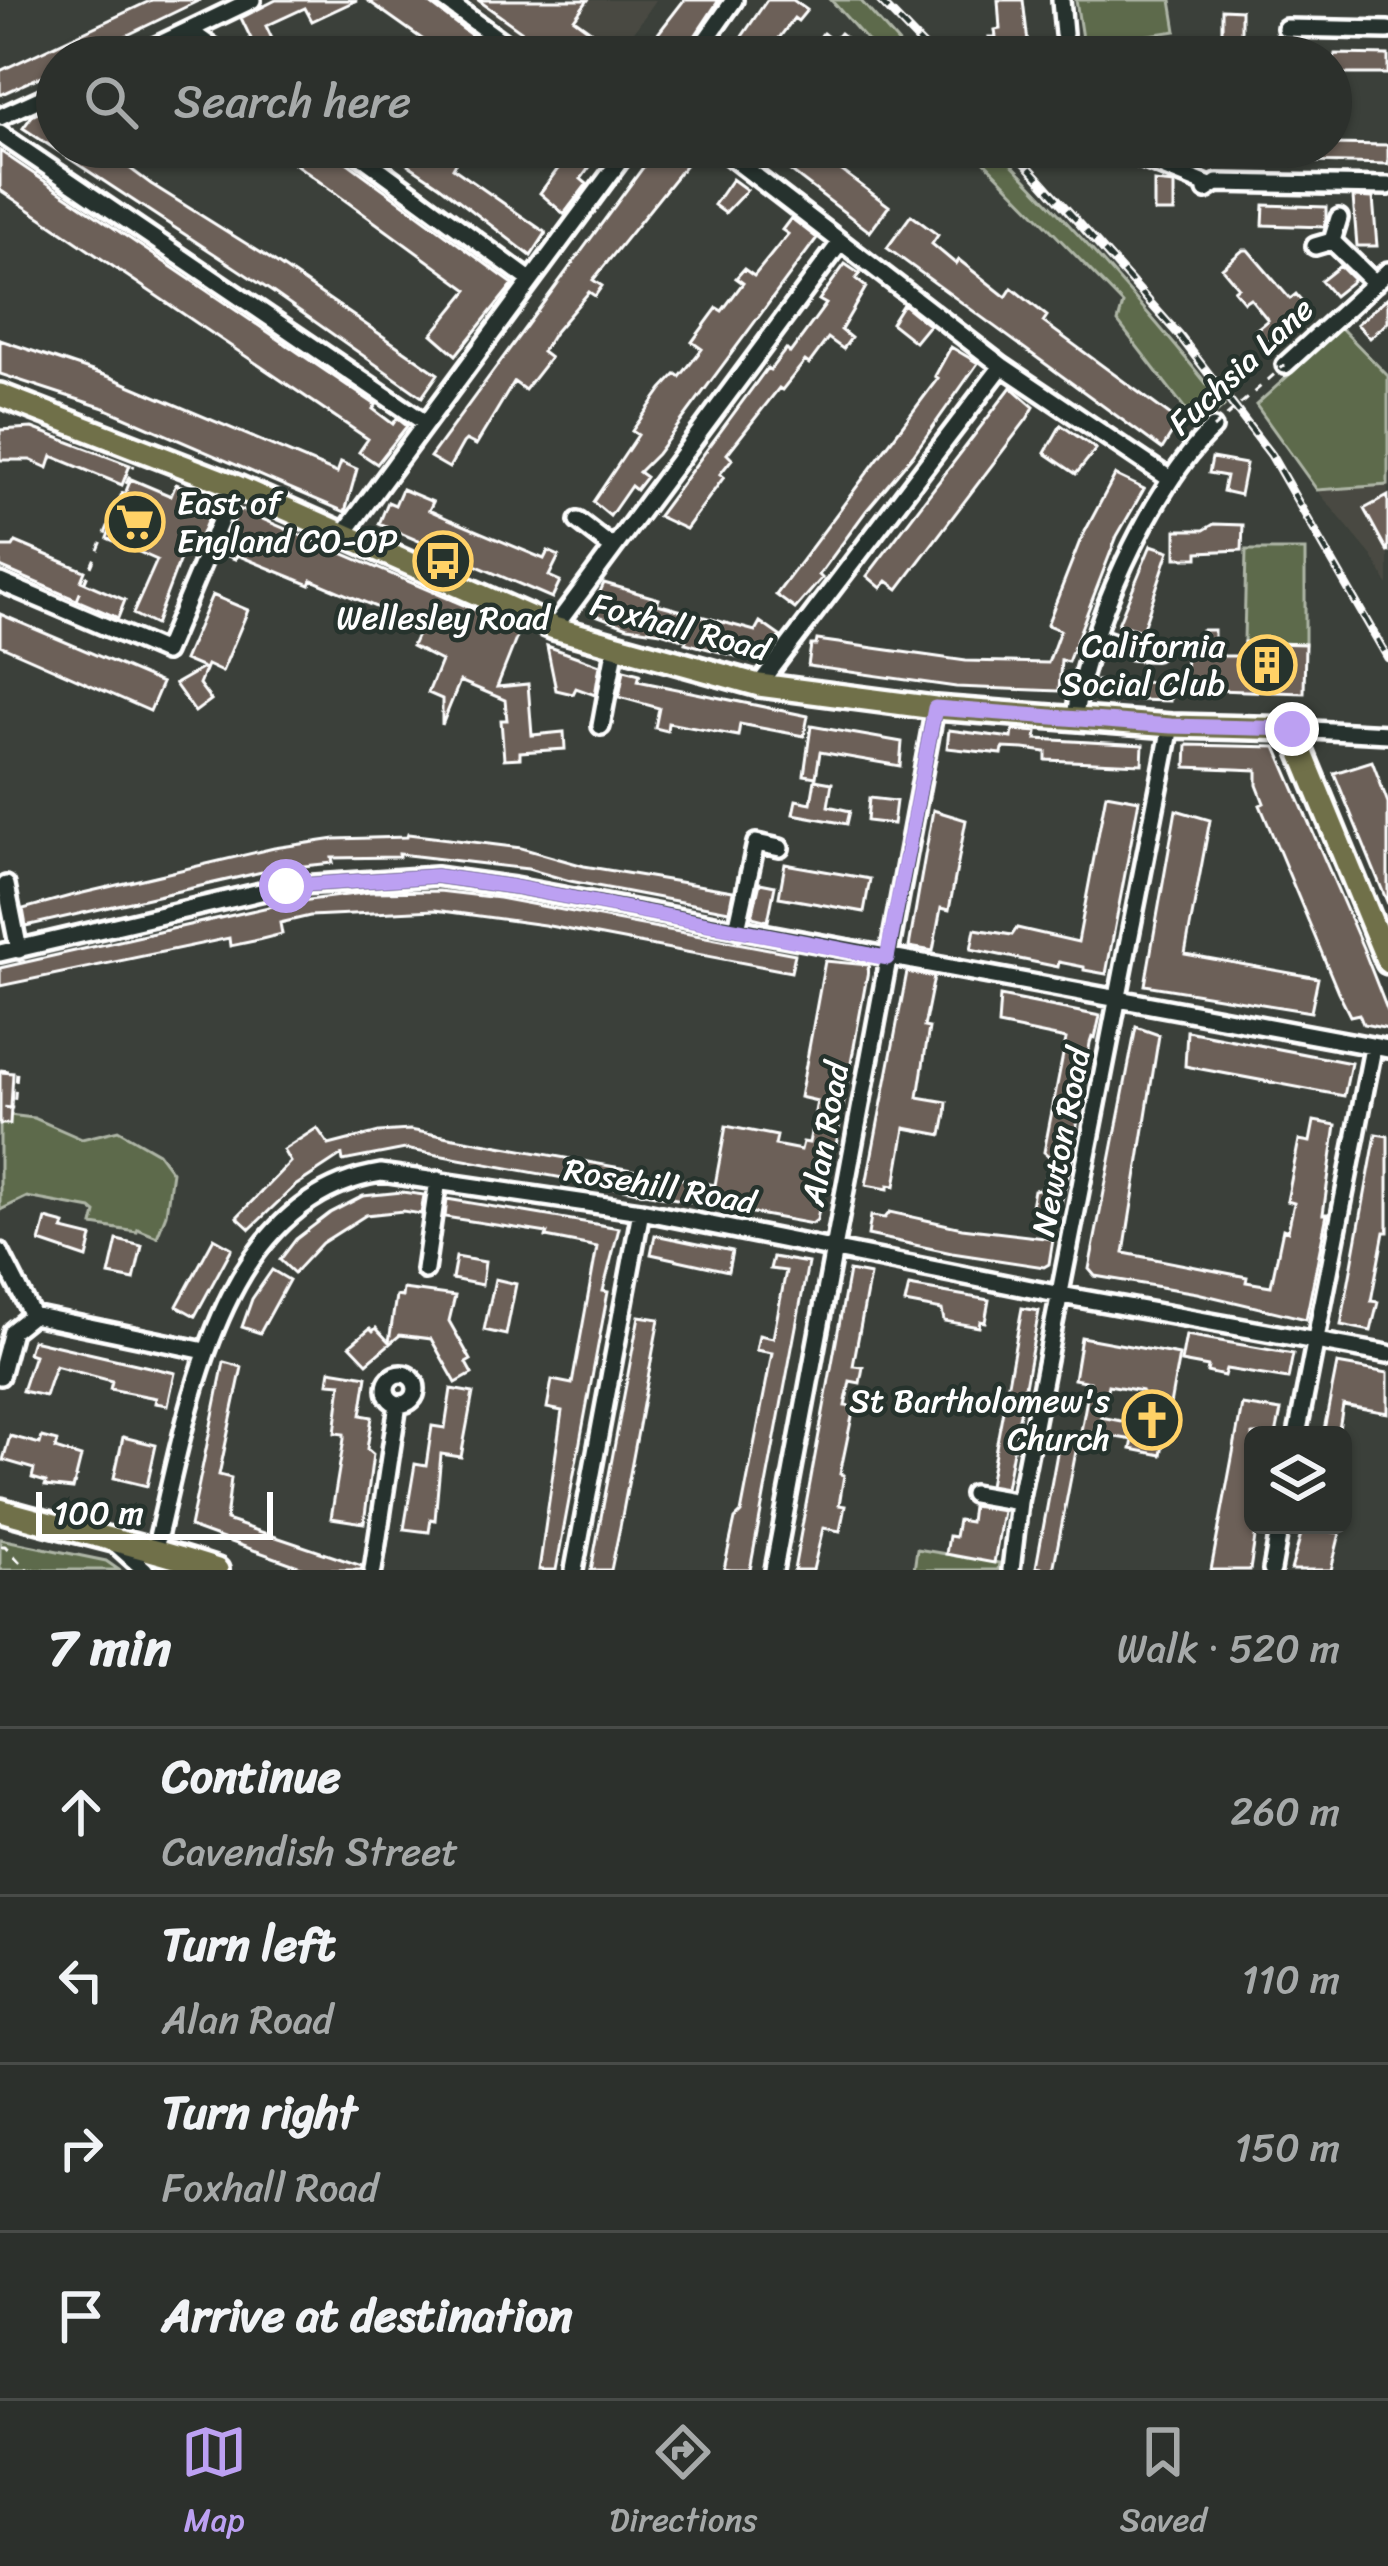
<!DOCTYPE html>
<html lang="en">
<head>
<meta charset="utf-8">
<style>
	body { margin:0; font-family:Sriracha,sans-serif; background:#343834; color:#f1f3f6 }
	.controls { position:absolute; right:36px; bottom:36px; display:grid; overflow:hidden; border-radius:18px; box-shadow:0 3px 9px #0004 }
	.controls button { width:108px; height:108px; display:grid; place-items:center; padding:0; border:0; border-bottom:3px solid #484b48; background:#2c302c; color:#f1f3f6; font:60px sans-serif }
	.scale { position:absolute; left:36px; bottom:30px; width:237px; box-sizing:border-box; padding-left:12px; border:6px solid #fff; border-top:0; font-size:33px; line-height:42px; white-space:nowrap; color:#fff; -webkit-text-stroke:9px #26332d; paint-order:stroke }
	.stop { position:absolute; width:36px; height:36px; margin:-27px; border:9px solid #bca0f2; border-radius:50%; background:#fff }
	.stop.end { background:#bca0f2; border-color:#fff; box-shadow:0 3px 12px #0008 }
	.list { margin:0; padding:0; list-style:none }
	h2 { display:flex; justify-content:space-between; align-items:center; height:156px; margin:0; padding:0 48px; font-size:51px }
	h2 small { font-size:39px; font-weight:400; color:#a6a9a9 }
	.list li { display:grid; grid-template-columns:78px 1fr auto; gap:36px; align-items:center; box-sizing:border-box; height:168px; padding:0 48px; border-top:3px solid #484b48 }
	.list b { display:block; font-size:45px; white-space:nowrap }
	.list p { margin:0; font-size:39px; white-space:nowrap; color:#a6a9a9 }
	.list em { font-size:39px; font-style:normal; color:#a6a9a9 }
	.icon { flex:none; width:66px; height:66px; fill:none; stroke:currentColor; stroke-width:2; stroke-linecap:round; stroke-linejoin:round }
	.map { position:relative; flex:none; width:1388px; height:1570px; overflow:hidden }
	.search { position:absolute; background:#2c302c; box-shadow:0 3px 9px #0004; left:36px; right:36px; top:36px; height:132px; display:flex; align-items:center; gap:30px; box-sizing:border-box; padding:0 42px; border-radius:66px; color:#a6a9a9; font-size:45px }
	.sheet { height:828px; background:#2c302c }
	nav { display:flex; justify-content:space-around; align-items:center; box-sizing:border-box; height:168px; border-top:3px solid #484b48; background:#2c302c; font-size:33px; color:#a6a9a9 }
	nav a { display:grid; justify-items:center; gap:6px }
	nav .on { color:#bca0f2 }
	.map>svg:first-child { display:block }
</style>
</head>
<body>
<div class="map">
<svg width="1388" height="1570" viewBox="0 0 1388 1570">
	<rect width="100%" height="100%" fill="#3b403a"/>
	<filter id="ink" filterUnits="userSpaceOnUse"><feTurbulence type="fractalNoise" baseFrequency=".00833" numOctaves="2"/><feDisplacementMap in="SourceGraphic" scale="24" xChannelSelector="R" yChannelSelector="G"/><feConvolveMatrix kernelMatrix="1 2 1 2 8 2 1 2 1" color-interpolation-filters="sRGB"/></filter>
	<g filter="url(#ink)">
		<!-- built -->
		<path fill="#4a4a43" d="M469,0h187l-40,57h-69z
			M1388,485v100l-16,-29 -55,-66z"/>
		<!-- green -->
		<path fill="#5d6b4c" stroke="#aeb5a6" stroke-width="3" d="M831,0h29l51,57h-29z
			M1076,0h95l5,31 -93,14z
			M970,147h25c81,83 158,168 229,259l-24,22 -82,-106 5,-18z
			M1341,328l47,48v109l-71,5 -61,-85z
			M1246,550h59v94l-61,-2z
			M0,1114l34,4 48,21 36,-9 40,23 14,19 -6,42 -9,23 -19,-8 -1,3 -44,-7 3,-12 -5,-4 -64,-12 -27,13z
			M0,1539l106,22 13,9h-119z
			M917,1549l82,14 -1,7h-84z"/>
		<!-- building -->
		<path fill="#6c6059" stroke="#fff" stroke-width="3" fill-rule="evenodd" d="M152,0h48l-118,57h-25v12l-57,26v-24z
			M276,0h81l-45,21 -7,-13 -39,18 7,15 21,16h-28l-11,-10 -14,-29z
			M367,0h58l75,57h-65l4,-6z
			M478,0h110l-14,19 36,26 -7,12h-46z
			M684,0h35l-38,57h-41z
			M767,0h26l14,10 -9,11 -4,-3 -29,39h-37z
			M998,0h25l6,51 -38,4 -2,-18h7l-1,-7 5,-1z
			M1222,9l19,1v29h-19z
			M823,33l10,8 7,-8 15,12 -10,12h-25l-10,-8z
			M1335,54l53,1v19h-57z
			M42,111l15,9v27h44l50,37 115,72 172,118 -16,23 -148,-104 -251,-165 9,-12z
			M1331,144l57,1v19l-207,-5 1,-12h149z
			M272,147h54l187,137 -57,71 -24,-21 36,-44z
			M382,147h56l19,14 -4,7 93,65 -15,23 -91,-70z
			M574,147h30l-23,32 6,5 -23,30 -24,-21z
			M658,147h20l14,10 -99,123 9,6 -7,10 -6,-4 -36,42 -11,18 8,6 -25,32 -11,-8 -38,63 -10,-5 -3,3 -14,25 -19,-11z
			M759,147h68l22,16 -7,8 47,35 -19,26z
			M0,151l376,254 -3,4 20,15 4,-6 10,8 -30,38 -18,-12 9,-13 -368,-249z
			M732,179l15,11 -22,23 -11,-8z
			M1154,182l20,2v28h-20z
			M1353,197l20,1 4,48h-20z
			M1264,205l62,2v11l-2,9 -61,-2z
			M911,215l27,20 -6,9 24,20 3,-4 47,37 6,-9 35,28 -4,6 136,100 -17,27 -275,-201z
			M791,218l26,20 -160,216 -18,18 7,5 -10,13 -5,-4 -21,30 -17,-14 45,-67 -6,-4 30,-42 14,-15 4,3 22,-28 -10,-7 25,-34 5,3 21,-28 -7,-5 8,-9 10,7 34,-42 -6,-4z
			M1243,250h5l42,49 6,-5 11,13 -43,37 -11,-12 15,-12 -18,-22 -6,4 -10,-12 4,-3 -16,-19z
			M845,264l15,10 -4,5 10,8 -25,43 10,8 -8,11 -15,-11 -19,26 -4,-3 -23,29 -3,-2 -52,66 5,5 -12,15 4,3 -38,52 -28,-13 109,-148 3,2 16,-21 4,4 36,-49 -7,-4z
			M1340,266l14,14 -20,16 -13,-15z
			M1388,297v25l-18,16 -13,-14z
			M903,304l26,21 -14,17 -24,-19z
			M0,340l110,37 227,96 4,-11 16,7 -12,43 -241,-104 -104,-34z
			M951,347l27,16 -65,92 -47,56 -47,64 3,3 -27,31 -19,-14 162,-217 -3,-2z
			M1011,387l23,20 -7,12 -129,170 -11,-8 -6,7 -14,-12z
			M1061,425l35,24 -20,25 -31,-21z
			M32,428l98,37 -8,20 -70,-29 -4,12 -18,-8h-30v-30z
			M1212,458l34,6 -6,31 -17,-4 3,-15 -17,-3z
			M1115,475l29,14 -27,47 -49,126 -7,-2 -2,31 -103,-4 -148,-21 3,-21h5l1,-5 149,21 82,2 12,-33 -13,-5 33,-84z
			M131,479l40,17 5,-12 40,16 -20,48 -10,-5 -31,82 -22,-11 24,-54 -50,-22z
			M402,489l31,13 -4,8 22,10 93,39 4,-8 11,5 -10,20 11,5 -8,17 -173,-74 9,-22 7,3z
			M1388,496v57l-24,-44z
			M239,509l281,120 -23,58 31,-3 4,51 32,-3 1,17 -45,3v6l-16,1 -3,-39h6l-2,-20 -45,-19 -18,44v-26l-14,-6 13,-32 -29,-15 9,-20 -109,-46 -2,5 -73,-30 -2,4 -15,-6z
			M1214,524l29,1 -1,25 -44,2v6h-22v-28h28z
			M16,542l69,29 -4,10 44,19 -7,18 -118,-51v-20h13z
			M1151,545l18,6 -27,80 -24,-7z
			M604,583l55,16 -2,5 98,27 5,-9 20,14 -21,26 -74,-19 1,-3 -25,-8 -33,-5 -38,-14z
			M212,595l36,15 -26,62 -15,-7 -8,19 12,16 -16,12 -20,-28 28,-16 -19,-8z
			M0,614l162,69 -12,28 -150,-66z
			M1202,630h12v26h29l1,-14 61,2 -1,49 -119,-4 1,-48h16z
			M547,646l53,19 -5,30 -19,-7 -3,6 -17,-4z
			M624,670l16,4 -2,7 170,35 -4,20 -64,-12 -2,12 -70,-13 -1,8 -12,-3 4,-20 -40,-11z
			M1097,681l74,2 -1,18 -73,-2z
			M811,726l91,16 -2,24 -80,-14 -4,25 -12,-2z
			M949,730l63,8 1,-8 24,2 -1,7 107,6 -1,19 -96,-4v-8l-22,-3 -21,-1 -1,6 -55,-6z
			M1187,745l89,2 87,201 25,64v17l-25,-5 -4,-10 -9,2 -12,-24 -78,-187 4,-2 -7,-18v-15l-71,-3z
			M1372,761l16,42v101l-54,-131z
			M815,780l17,3 -4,23 22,5 -3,13 -54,-10 3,-14 15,3z
			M1106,794l33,6 -33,174 -22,-4v-3l-25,-5 -1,5 -87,-18 4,-20 37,6 5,-7 61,14z
			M869,798l27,3 -3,23 -26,-3z
			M933,810l33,10 -17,90 -8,-2 -8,43 -24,-4z
			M1176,810l34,10 -25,134 133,24 -7,34 -166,-27z
			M408,834l113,14 63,18 149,25 -4,20 -159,-30 -42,-12 -129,-15v3l-67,1 1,5 -58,6 -249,57 -3,-17 47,-13 204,-48 61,-9 72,-2z
			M785,864l85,15 -6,33 -85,-15z
			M760,883l15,3 -7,35 -16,-4z
			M439,891l60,7 296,56 -4,18 -247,-47 -109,-15 -125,6 -30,7 2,11 -28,7 -24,5 -1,-8 -229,48v-18l286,-65 84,-11z
			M825,961l44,4 -33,180 -5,-1 -14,76 -5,4 -407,-75 -62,12 -1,-6 -47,31 -45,43 -13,-12 53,-55 -7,-12 34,-22 12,17 50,-13 31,-2 305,55 11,-59 51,10 -2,9 26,5 2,-8 6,1 8,-42 -17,-4z
			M907,972l27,5 -10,50 5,1 -11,69 29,5 -1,12 -4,21 -37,-7 -10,58 -7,-1v4l-22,-4z
			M1000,996l100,20 -5,22 -3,-1 -2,6 -19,121 -13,51 -27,-9 3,-16 9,-2 7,-31 -6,-5 22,-113 -68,-14z
			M1136,1027l23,8 -35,218 123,24 -1,5 25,4 12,-57 5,2 6,-28 -7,-2 12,-61 11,2 4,-21 22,4 -13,89h4l-21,105 -109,-26 -102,-17 -6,-7z
			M1187,1031l164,32 -7,33 -159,-30z
			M0,1072l13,1 -3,51h-10z
			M1376,1134l12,2v96h-4l-13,69 7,1 -7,29 -30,-6z
			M402,1192l22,3 -3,19 -18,-3 -37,4 -44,28 -28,30 -14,-13 16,-21 34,-26 33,-17z
			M447,1199l172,29 -16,63 5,1 -52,278h-17l23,-159 -15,-3 5,-28 20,4 25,-137 -51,-10 1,-4 -102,-16z
			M890,1212l72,16 91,11 -4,25 -5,3 -92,-14 -84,-18 3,-19 14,2z
			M46,1219l19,5 -2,6 29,7 -5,21 -47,-16z
			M655,1235l77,16 -4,20 -77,-17z
			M214,1238l18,10 -37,68 -18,-10z
			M117,1240l25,6 -8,34 -25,-5z
			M456,1257l29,5 -3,23 -30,-6z
			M773,1257l35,6 -58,307h-19l-7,-1 11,-50 6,-6 31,-160 -16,-3 3,-15 14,3 13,-67 -16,-2z
			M272,1270l17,10 -29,53 -18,-6 10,-28z
			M849,1271l21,4 -17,91 10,1 -3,16 -10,-2 -5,25 9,1 -14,67 4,1 -5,30 6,1 -5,25 -17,-3 -10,42h-19z
			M495,1279l21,5 -10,51 -22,-5z
			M909,1286l80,14 -4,22 -5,-1 -1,6 -35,-6 -2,-11 -37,-7z
			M403,1289l52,7 -6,25 22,39 -5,3 6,11 -16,9 -25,-44 -31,-4 -33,28 -17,-18 20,-17 3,3 3,-3 13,14 7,-46 6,1z
			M1022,1308l17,3 -33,177 -17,-3z
			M639,1316l20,3 -39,208 -9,43h-20z
			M1186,1335l107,19 -5,25 -62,-10 -2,7 -17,-4 1,-5 -27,-5z
			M1081,1337l98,18 -18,100 -30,-6 2,-9 -52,-9 9,-49 -16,-3zM1108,1385l34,6 -6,33 -35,-7z
			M32,1340l143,33 -7,32 -13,-2 1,-5 -46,-9 2,-8 -57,-15 -10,30 -23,-5 12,-36 -6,-2z
			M224,1362l18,5 -23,108 12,3 -5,42 136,46 -1,4h-52l-119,-43z
			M1337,1364l51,9v40l-45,-8 -5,30h-15z
			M330,1370l37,6 -6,39 11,2 -5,32 6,5 -9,69 -33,-5 13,-79v-5l-9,-1 6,-49 -13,-1z
			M451,1389l22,4 -12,64 -20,-3 -6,66 -4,-1 -2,13 -25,-3 11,-65 11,2 6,-40 13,2z
			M1242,1405l39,6 -5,24h-23v90h4l-7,45h-39z
			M10,1436l30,8 2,-7 15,4 -2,8 26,8 -8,32 -28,-3 1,-4 -14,-4 2,-9 -31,-9z
			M123,1437l33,8 -9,41 -33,-8z
			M1060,1437l18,4 -25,129 -17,-3z
			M972,1506l31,5 -9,52 -48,-9 3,-18 6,1 3,-17 12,2z
			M1303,1527l37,6 -9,37h-40z"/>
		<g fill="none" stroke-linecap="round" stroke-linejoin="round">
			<defs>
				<path id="minor" d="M445,0l78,57
					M1061,0l3,34
					M1286,28l102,2
					M190,31l36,26
					M133,57l119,-57
					M694,57l40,-57
					M0,117l57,-26
					M0,134l424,288
					M349,147l181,133
					M718,147l284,219 168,113
					M1123,151l87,35
					M1206,190l11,-7 171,3
					M1332,241l43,42
					M1315,246l17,-5 7,-23
					M1285,365l103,-94
					M578,521l35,27
					M343,535l287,-388
					M0,582l165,70 70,-166
					M554,628l286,-385
					M1097,637l36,13 22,1
					M759,685l243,-319
					M1075,719c8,-82 77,-235 138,-291
					M601,726l15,-81
					M1292,729l96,5
					M6,885l13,65
					M737,929l19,-86 24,5
					M0,953l286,-67 150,-10 78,11 874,162
					M0,1252l32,63
					M425,1270l13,-90
					M386 1389a15 15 0 1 1 30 0a15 15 0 1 1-30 0Z
					M0,1376l12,-45 20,-16 173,36
					M1297,1435l76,-387
					M973,1494l46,8
					M116,1544l29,26
					M155,1549c33,-132 61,-350 226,-376l260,38 420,84 327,59
					M373,1570l25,-166
					M574,1570l67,-359
					M774,1570l161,-862
					M1011,1570l8,-68 152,-776
					M1272,1570l8,-45"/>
				<path id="major" d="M0,395l235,91 319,142 205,57 176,23 236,18 121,3 96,233
					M0,1510c72,21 146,36 217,60"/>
			</defs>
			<!-- minor casing -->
			<use href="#minor" stroke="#fff" stroke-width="24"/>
			<!-- major casing -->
			<use href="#major" stroke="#fff" stroke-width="30"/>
			<!-- path -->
			<path stroke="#fff" stroke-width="3" stroke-dasharray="9 9" stroke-linecap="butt" d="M77,600l57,-135
				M0,1070l17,2 -3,36 -14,-1
				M0,1546h5l22,24"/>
			<!-- minor -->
			<use href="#minor" stroke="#26332d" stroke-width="15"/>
			<!-- major -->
			<use href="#major" stroke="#70704a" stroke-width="21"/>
			<defs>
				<path id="rail" d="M879,0l55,57
					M1011,147l168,188 92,120 117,203"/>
			</defs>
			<!-- rail casing -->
			<use href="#rail" stroke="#fff" stroke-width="9"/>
			<!-- rail -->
			<use href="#rail" stroke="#26332d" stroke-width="4.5" stroke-dasharray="14" stroke-linecap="butt"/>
			<!-- path-bridge -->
			<path stroke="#fff" stroke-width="3" stroke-dasharray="9 9" stroke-linecap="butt" d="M1213,428l72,-63"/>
		</g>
	</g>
	<g fill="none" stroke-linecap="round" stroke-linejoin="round" filter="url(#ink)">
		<!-- route -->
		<path stroke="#bca0f2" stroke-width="15" d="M286,886l150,-10 78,11 373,71 48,-250 236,18 121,3"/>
	</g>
	<!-- icons -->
	<defs>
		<symbol id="supermarket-ring" viewBox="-11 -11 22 22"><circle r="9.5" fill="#26332d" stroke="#ffd166" stroke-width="1.5"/><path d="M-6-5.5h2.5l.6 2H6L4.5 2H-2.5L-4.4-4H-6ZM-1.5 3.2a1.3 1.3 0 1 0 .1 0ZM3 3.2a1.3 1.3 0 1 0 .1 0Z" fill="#ffd166"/></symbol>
		<symbol id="bus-ring" viewBox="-11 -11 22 22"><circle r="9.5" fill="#26332d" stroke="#ffd166" stroke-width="1.5"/><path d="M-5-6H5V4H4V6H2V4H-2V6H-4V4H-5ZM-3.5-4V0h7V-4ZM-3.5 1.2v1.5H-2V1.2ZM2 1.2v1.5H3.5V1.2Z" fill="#ffd166"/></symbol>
		<symbol id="building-ring" viewBox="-11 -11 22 22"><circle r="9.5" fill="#26332d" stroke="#ffd166" stroke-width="1.5"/><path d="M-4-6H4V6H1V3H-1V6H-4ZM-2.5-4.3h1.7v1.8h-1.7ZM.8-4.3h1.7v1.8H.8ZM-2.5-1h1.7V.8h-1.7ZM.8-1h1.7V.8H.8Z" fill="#ffd166"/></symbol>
		<symbol id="church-ring" viewBox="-11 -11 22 22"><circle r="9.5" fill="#26332d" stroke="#ffd166" stroke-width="1.5"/><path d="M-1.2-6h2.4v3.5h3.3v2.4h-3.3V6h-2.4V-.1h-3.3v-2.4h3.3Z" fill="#ffd166"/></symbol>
	</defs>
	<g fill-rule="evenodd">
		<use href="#supermarket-ring" x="102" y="489" width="66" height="66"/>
		<use href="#bus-ring" x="410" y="528" width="66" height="66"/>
		<use href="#building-ring" x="1234" y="632" width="66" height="66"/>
		<use href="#church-ring" x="1119" y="1387" width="66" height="66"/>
	</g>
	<g text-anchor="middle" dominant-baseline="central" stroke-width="9" stroke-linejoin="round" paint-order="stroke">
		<!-- street labels -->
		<g font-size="33" fill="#fff" stroke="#26332d">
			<text transform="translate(1241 366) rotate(-43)">Fuchsia Lane</text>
			<text transform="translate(680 627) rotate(15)">Foxhall Road</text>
			<text transform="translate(825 1134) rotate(-80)">Alan Road</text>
			<text transform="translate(1061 1142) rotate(-79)">Newton Road</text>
			<text transform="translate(660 1186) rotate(10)">Rosehill Road</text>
		</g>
		<!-- poi labels -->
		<g font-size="33" fill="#fff" stroke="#26332d" text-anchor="end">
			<text x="177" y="503" text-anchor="start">East of<tspan x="177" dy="38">England CO-OP</tspan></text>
			<text x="443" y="618" text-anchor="middle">Wellesley Road</text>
			<text x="1225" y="646">California<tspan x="1225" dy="38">Social Club</tspan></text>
			<text x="1110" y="1401">St Bartholomew's<tspan x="1110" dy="38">Church</tspan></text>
		</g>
	</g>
</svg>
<div class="controls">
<button><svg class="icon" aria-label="layers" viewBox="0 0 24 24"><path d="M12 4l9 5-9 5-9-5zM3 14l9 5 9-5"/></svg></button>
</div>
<div class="scale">100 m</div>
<div class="stop" style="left:286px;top:886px"></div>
<div class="stop end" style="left:1292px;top:729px"></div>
<div class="search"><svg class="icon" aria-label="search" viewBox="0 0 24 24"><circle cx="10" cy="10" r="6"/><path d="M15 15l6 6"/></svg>Search here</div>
</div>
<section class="sheet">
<h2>7 min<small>Walk · 520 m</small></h2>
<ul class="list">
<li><svg class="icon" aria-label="ahead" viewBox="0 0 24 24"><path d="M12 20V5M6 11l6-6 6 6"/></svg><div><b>Continue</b><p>Cavendish Street</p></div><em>260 m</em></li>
<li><svg class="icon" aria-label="left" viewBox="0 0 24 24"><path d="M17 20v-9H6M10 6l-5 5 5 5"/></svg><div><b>Turn left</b><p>Alan Road</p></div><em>110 m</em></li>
<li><svg class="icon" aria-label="right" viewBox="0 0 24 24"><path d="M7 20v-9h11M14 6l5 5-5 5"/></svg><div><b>Turn right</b><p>Foxhall Road</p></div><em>150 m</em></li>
<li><svg class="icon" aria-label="arrive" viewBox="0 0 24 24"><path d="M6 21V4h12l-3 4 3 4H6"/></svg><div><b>Arrive at destination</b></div></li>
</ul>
</section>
<nav>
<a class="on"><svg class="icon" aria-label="map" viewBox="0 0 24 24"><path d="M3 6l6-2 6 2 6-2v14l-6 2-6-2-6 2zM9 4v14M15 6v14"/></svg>Map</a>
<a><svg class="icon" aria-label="directions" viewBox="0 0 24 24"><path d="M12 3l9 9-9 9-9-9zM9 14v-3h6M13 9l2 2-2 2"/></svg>Directions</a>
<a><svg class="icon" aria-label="saved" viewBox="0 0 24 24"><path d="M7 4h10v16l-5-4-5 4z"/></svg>Saved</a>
</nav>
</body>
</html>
